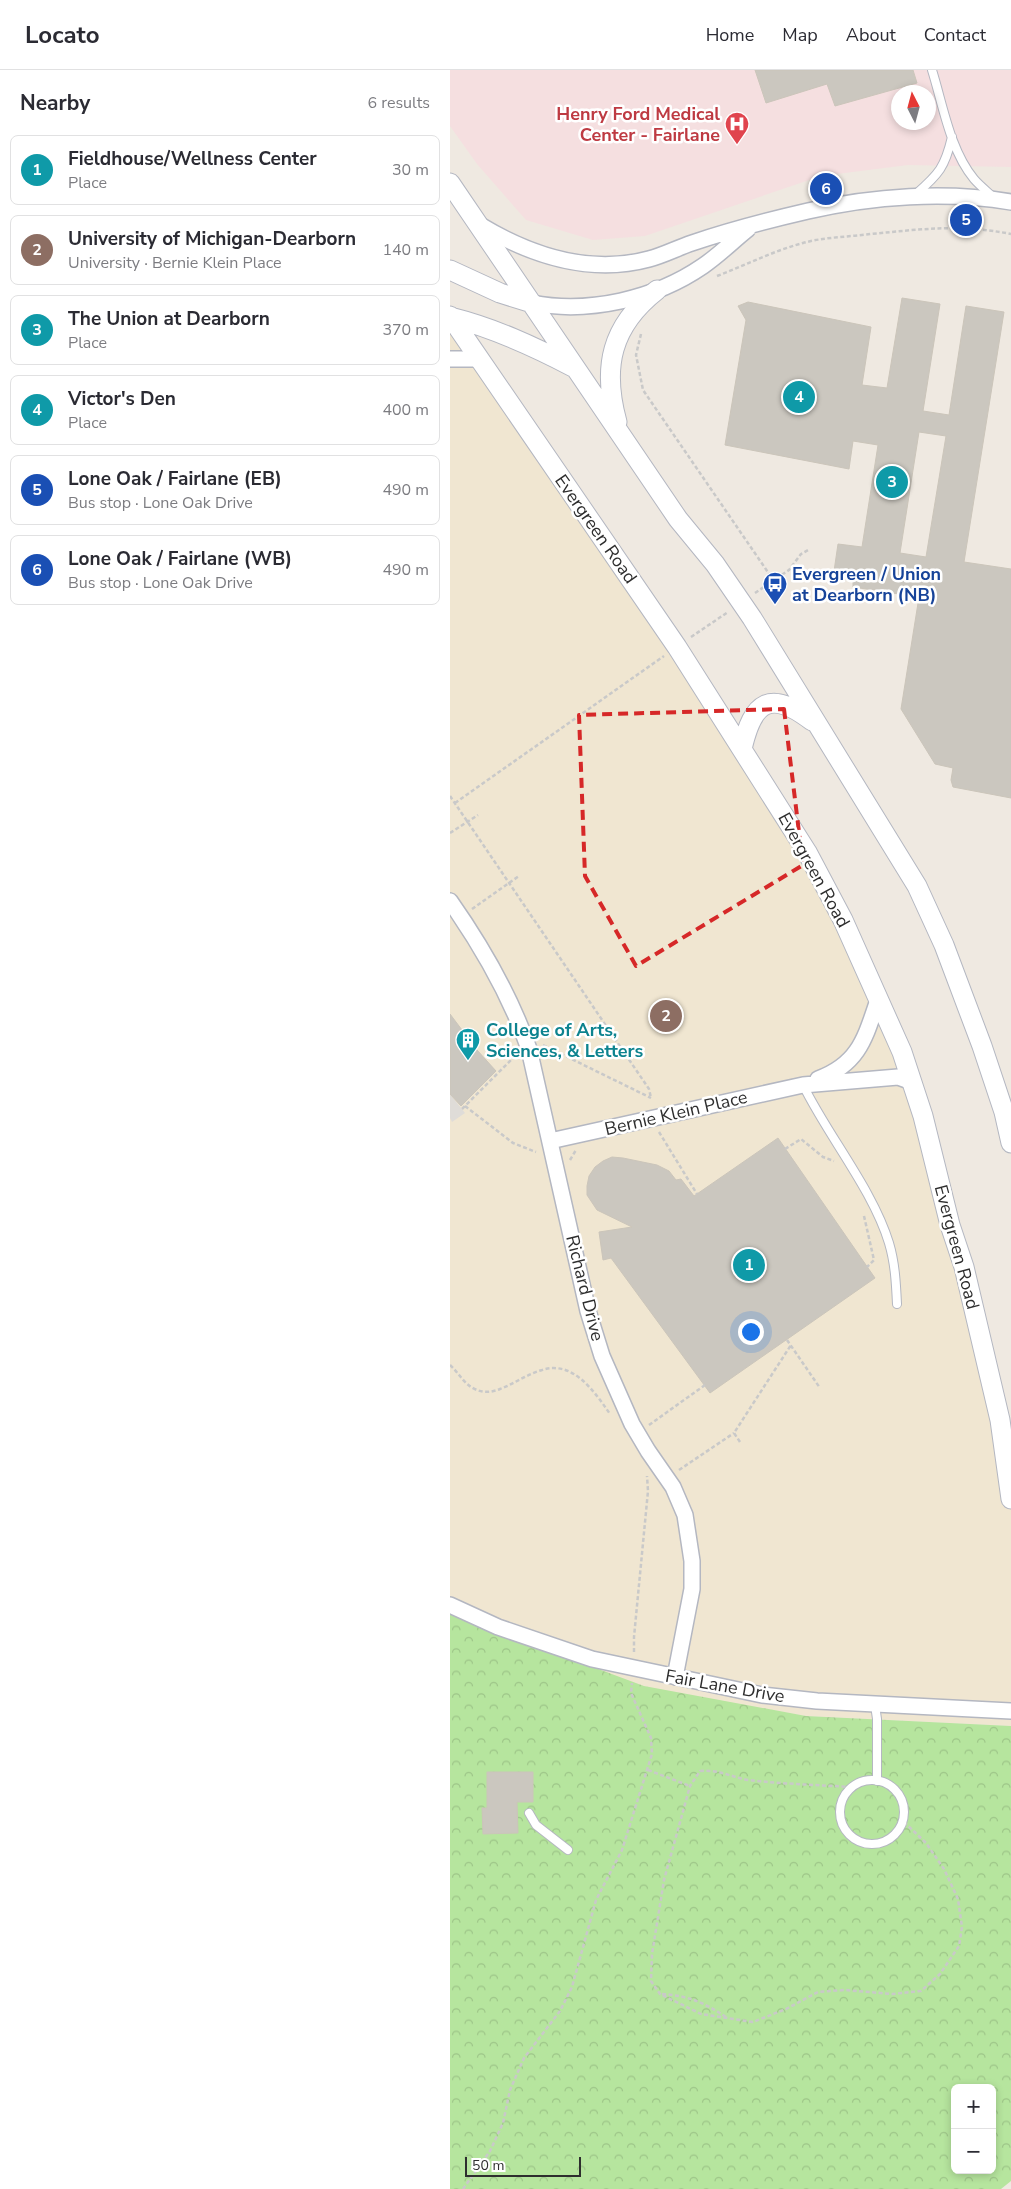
<!DOCTYPE html>
<html lang="en">
<head>
<meta charset="utf-8">
<style>
	body { margin:0; font-family:"Nunito Sans",sans-serif; background:#f2f2f3; color:#2b2b33 }
	.controls { position:absolute; right:15px; bottom:15px; display:grid; overflow:hidden; border-radius:8px; box-shadow:0 2px 8px #0003 }
	.controls button { width:45px; height:45px; display:grid; place-items:center; padding:0; border:0; border-bottom:1px solid #e1e1e2; background:#fff; color:#2b2b33; font:25px sans-serif }
	.compass { position:absolute; left:441px; top:15px; width:45px; height:45px; border-radius:50%; background:#fff; box-shadow:0 2px 8px #0003; rotate:354deg }
	.scale { position:absolute; left:15px; bottom:12px; width:116px; box-sizing:border-box; padding-left:5px; border:2px solid #2e2e2e; border-top:0; font-size:14px; line-height:18px; white-space:nowrap; color:#2e2e2e; -webkit-text-stroke:4px #fff; paint-order:stroke }
	.you { position:absolute; left:300px; top:1261px; width:18px; height:18px; margin:-12px; border:4px solid #fff; border-radius:50%; background:#1a73e8; box-shadow:0 0 0 8px #1a73e833 }
	.badge { display:grid; place-items:center; width:32px; height:32px; border-radius:50%; background:#2563eb; color:#fff; font-size:16px; font-weight:700 }
	.pin { position:absolute; translate:-50% -50%; border:2px solid #fff; box-shadow:0 1px 5px #0006 }
	.list { margin:0; padding:0; list-style:none }
	h2 { display:flex; justify-content:space-between; align-items:center; height:65px; margin:0; padding:0 20px; font-size:21px }
	h2 small { font-size:16px; font-weight:400; color:#7c7c81 }
	.list li { display:grid; grid-template-columns:32px 1fr auto; gap:15px; align-items:center; box-sizing:border-box; height:70px; margin:0 10px 10px; padding:0 10px; border:1px solid #e1e1e2; border-radius:8px }
	.list b { display:block; font-size:19px; white-space:nowrap }
	.list p { margin:0; font-size:16px; white-space:nowrap; color:#7c7c81 }
	.list em { font-size:16px; font-style:normal; color:#7c7c81 }
	.map { position:relative; flex:none; width:561px; height:2119px; overflow:hidden }
	header { display:flex; align-items:center; gap:30px; box-sizing:border-box; height:70px; padding:0 25px; background:#fff; border-bottom:1px solid #e1e1e2 }
	header strong { font-size:24px }
	nav { display:flex; gap:28px; margin-inline-start:auto; font-size:18px }
	main { display:flex }
	aside { flex:1; background:#fff }
	.map>svg:first-child { display:block }
</style>
</head>
<body>
<header>
<strong>Locato</strong>
<nav><a>Home</a><a>Map</a><a>About</a><a>Contact</a></nav>
</header>
<main>
<aside>
<h2>Nearby<small>6 results</small></h2>
<ul class="list">
<li><span class="badge" style="background:#0f9aa8">1</span><div><b>Fieldhouse/Wellness Center</b><p>Place</p></div><em>30 m</em></li>
<li><span class="badge" style="background:#8d6e63">2</span><div><b>University of Michigan-Dearborn</b><p>University · Bernie Klein Place</p></div><em>140 m</em></li>
<li><span class="badge" style="background:#0f9aa8">3</span><div><b>The Union at Dearborn</b><p>Place</p></div><em>370 m</em></li>
<li><span class="badge" style="background:#0f9aa8">4</span><div><b>Victor's Den</b><p>Place</p></div><em>400 m</em></li>
<li><span class="badge" style="background:#1a4fb4">5</span><div><b>Lone Oak / Fairlane (EB)</b><p>Bus stop · Lone Oak Drive</p></div><em>490 m</em></li>
<li><span class="badge" style="background:#1a4fb4">6</span><div><b>Lone Oak / Fairlane (WB)</b><p>Bus stop · Lone Oak Drive</p></div><em>490 m</em></li>
</ul>
</aside>
<div class="map">
<svg width="561" height="2119" viewBox="0 0 561 2119">
	<defs>
		<pattern id="forest-crowns" width="20" height="18" patternUnits="userSpaceOnUse" patternTransform="scale(1.25)"><rect width="20" height="18" fill="#b6e59e"/><path d="M2 6a3 3 0 1 1 6 0M12 15a3 3 0 1 1 6 0" fill="none" stroke="#9dc588"/></pattern>
	</defs>
	<rect width="100%" height="100%" fill="#efe9e1"/>
	<!-- education -->
	<path fill="#f0e6d1" d="M0,253l86,125 268,405 92,201 50,172 65,280v220l-205,-10 -144,-25 -143,-38 -69,-31z"/>
	<!-- medical -->
	<path fill="#f5dfe0" fill-rule="evenodd" d="M0,0h561v97l-103,-2 -87,11 -176,60 -52,4 -67,-20 -49,-56 -27,-38zM448,22h30v30h-30z"/>
	<!-- forest -->
	<path fill="url(#forest-crowns)" fill-rule="evenodd" d="M0,1544l194,72 162,30 205,10v455l-10,8h-551zM505,2018h37v82h-37z"/>
	<!-- plaza -->
	<path fill="#dfdcd8" d="M0,1024l15,19 -13,9 -2,-4z"/>
	<!-- building -->
	<path fill="#cbc7bf" stroke="#cbc5ba" fill-rule="evenodd" d="M305,0h158l4,13 -82,23 -8,-22 -61,19z
		M452,228l38,6 -17,107 26,4 17,-109 38,6 -40,250 47,7v229l-58,-11 -2,-7 2,-12 -18,-4 -34,-55 18,-112 -66,-10v-6l-20,-3 5,-34 24,3 16,-102 -25,-4 -4,28 -124,-24 21,-125 -8,-14 10,-4 123,25 -9,58 25,3zM469,362l27,4 -20,121 -26,-4z
		M0,944l27,36 19,21 -35,35 -11,-12z
		M328,1068l97,140 -165,115 -99,-135 -8,2 -4,-28 33,-5 -35,-17 -10,-15v-9l2,-10 6,-9 8,-6 9,-4 11,1 34,7 12,6 7,9 5,-1 13,17z
		M37,1702h46v30h-16l1,31 -35,1 -1,-26h5z"/>
	<g fill="none" stroke-linecap="round" stroke-linejoin="round">
		<defs>
			<path id="service" d="M482,0c11,35 18,80 42,109 6,7 14,13 20,19
				M466,124c23,-20 29,-27 36,-57
				M353,1015c25,51 70,105 86,158 6,20 7,40 8,61
				M425,1635l2,14v62
				M390 1742a32 32 0 1 1 64 0a32 32 0 1 1-64 0Z
				M79,1743l7,12 32,25"/>
			<path id="minor" d="M30,155c50,30 110,50 169,34 15,-4 28,-11 43,-16 38,-13 77,-23 116,-32 65,-15 138,-20 203,-9
				M82,233c57,11 123,-4 171,-37 16,-11 30,-25 45,-37
				M0,289h28
				M0,831c33,47 60,94 79,148l59,262 14,45 30,68 16,27 25,36 12,28 7,46v28l-17,88
				M368,1009c41,-15 47,-41 60,-79
				M100,1071l253,-56 95,-8 14,5
				M0,1535l48,22 94,32 170,36 55,6 194,10"/>
			<path id="tertiary" d="M0,113l228,336 37,45 37,54 165,268 27,59 38,101 22,66 7,31
				M0,200l50,23 32,10
				M0,246l227,331 130,205 36,68 59,132 21,64 27,109 14,42 36,153 11,79
				M0,247c44,11 83,29 123,50
				M167,352c-15,-55 -6,-96 40,-132
				M292,679c11,-48 28,-60 70,-28"/>
		</defs>
		<!-- service casing -->
		<use href="#service" stroke="#b4b7c1" stroke-width="10"/>
		<!-- minor casing -->
		<use href="#minor" stroke="#b4b7c1" stroke-width="18"/>
		<!-- tertiary casing -->
		<use href="#tertiary" stroke="#b4b7c1" stroke-width="21"/>
		<!-- path -->
		<path stroke="#c9c9c9" stroke-width="2.5" stroke-dasharray="4 2.5" stroke-linecap="butt" d="M267,206c29,-11 56,-25 86,-33 21,-6 45,-6 68,-9 51,-5 89,-10 140,0
			M191,264l-5,21 7,35 131,191
			M305,523l34,-23 12,-16 9,-5
			M241,567l37,-25
			M0,726l199,293 2,9
			M5,733l209,-147
			M0,763l28,-18
			M22,839l47,-33
			M93,975l108,53
			M15,1036l48,37 23,9
			M12,1039l54,-54
			M209,1062l38,62
			M335,1079l16,-10 22,18 11,4
			M120,1090l6,-10
			M414,1146l10,44 -7,7
			M337,1270l33,48
			M0,1295c10,9 14,20 27,25 7,3 16,2 23,-1 14,-5 27,-15 42,-19 31,-10 52,21 68,44
			M199,1355l56,-40
			M290,1372l-6,-9 57,-88
			M229,1400l55,-37
			M184,1582v-15l14,-146 -1,-15
			M198,1700l42,16
			M402,1717c-35,-2 -69,-3 -104,-7 -17,-3 -30,-11 -48,-9l-10,15 -26,94 -12,74 -1,27 9,13 41,20 52,8 33,-13 32,-17 27,-2 47,4 29,-3 19,-17 19,-28 3,-19 -4,-28 -14,-30 -18,-26 -23,-22
			M212,1924c27,2 41,8 64,23
			M13,2119l27,-38 13,-28 7,-33 14,-32 36,-47 12,-24 24,-87 26,-50 30,-96 -1,-16 -20,-45 1,-10"/>
		<!-- service -->
		<use href="#service" stroke="#fff" stroke-width="8"/>
		<!-- minor -->
		<use href="#minor" stroke="#fff" stroke-width="15"/>
		<!-- tertiary -->
		<use href="#tertiary" stroke="#fff" stroke-width="19"/>
	</g>
	<!-- marked area -->
	<path fill="none" stroke="#d62828" stroke-width="4" stroke-dasharray="10 6" stroke-linejoin="round" d="M334,639l19,156 -167,101 -51,-90 -6,-161z"/>
	<!-- icons -->
	<defs>
		<symbol id="hospital-pin" viewBox="-11 -11 22 30"><path d="M0 17L-7.5 6A9.5 9.5 0 1 1 7.5 6Z" fill="#e0444e" stroke="#fff"/><path d="M-5-5h3v3.5h4V-5h3V5h-3V1.5h-4V5h-3Z" fill="#fff"/></symbol>
		<symbol id="bus-pin" viewBox="-11 -11 22 30"><path d="M0 17L-7.5 6A9.5 9.5 0 1 1 7.5 6Z" fill="#1a4fb4" stroke="#fff"/><path d="M-5-6H5V4H4V6H2V4H-2V6H-4V4H-5ZM-3.5-4V0h7V-4ZM-3.5 1.2v1.5H-2V1.2ZM2 1.2v1.5H3.5V1.2Z" fill="#fff"/></symbol>
		<symbol id="building-pin" viewBox="-11 -11 22 30"><path d="M0 17L-7.5 6A9.5 9.5 0 1 1 7.5 6Z" fill="#0f9aa8" stroke="#fff"/><path d="M-4-6H4V6H1V3H-1V6H-4ZM-2.5-4.3h1.7v1.8h-1.7ZM.8-4.3h1.7v1.8H.8ZM-2.5-1h1.7V.8h-1.7ZM.8-1h1.7V.8H.8Z" fill="#fff"/></symbol>
	</defs>
	<g fill-rule="evenodd">
		<use href="#hospital-pin" x="273" y="40" width="28" height="38"/>
		<use href="#bus-pin" x="311" y="500" width="28" height="38"/>
		<use href="#building-pin" x="4" y="956" width="28" height="38"/>
	</g>
	<g text-anchor="middle" dominant-baseline="central" stroke-width="5" stroke-linejoin="round" paint-order="stroke">
		<!-- health labels -->
		<g font-size="18" font-weight="bold" fill="#be3a42" stroke="#fff" text-anchor="end">
			<text x="270" y="44">Henry Ford Medical<tspan x="270" dy="21">Center - Fairlane</tspan></text>
		</g>
		<!-- street labels -->
		<g font-size="18" fill="#2e2e2e" stroke="#fff">
			<text transform="translate(146 459) rotate(55)">Evergreen Road</text>
			<text transform="translate(364 800) rotate(61)">Evergreen Road</text>
			<text transform="translate(226 1043) rotate(-13)">Bernie Klein Place</text>
			<text transform="translate(507 1177) rotate(75)">Evergreen Road</text>
			<text transform="translate(135 1218) rotate(76)">Richard Drive</text>
			<text transform="translate(275 1616) rotate(10)">Fair Lane Drive</text>
		</g>
		<!-- transit labels -->
		<g font-size="18" font-weight="bold" fill="#164399" stroke="#fff" text-anchor="start">
			<text x="342" y="504">Evergreen / Union<tspan x="342" dy="21">at Dearborn (NB)</tspan></text>
		</g>
		<!-- culture labels -->
		<g font-size="18" font-weight="bold" fill="#0d838f" stroke="#fff" text-anchor="start">
			<text x="36" y="960">College of Arts,<tspan x="36" dy="21">Sciences, &amp; Letters</tspan></text>
		</g>
	</g>
</svg>
<div class="controls">
<button>+</button>
<button>−</button>
</div>
<svg class="compass" viewBox="-18 -18 36 36"><path d="M0-13l5 13h-10z" fill="#e53935"/><path d="M0 13l5-13h-10z" fill="#7c7c81"/></svg>
<div class="scale">50 m</div>
<div class="you"></div>
<div class="pin badge" style="left:299px;top:1195px;background:#0f9aa8">1</div>
<div class="pin badge" style="left:216px;top:946px;background:#8d6e63">2</div>
<div class="pin badge" style="left:442px;top:412px;background:#0f9aa8">3</div>
<div class="pin badge" style="left:349px;top:327px;background:#0f9aa8">4</div>
<div class="pin badge" style="left:516px;top:150px;background:#1a4fb4">5</div>
<div class="pin badge" style="left:376px;top:119px;background:#1a4fb4">6</div>
</div>
</main>
</body>
</html>
